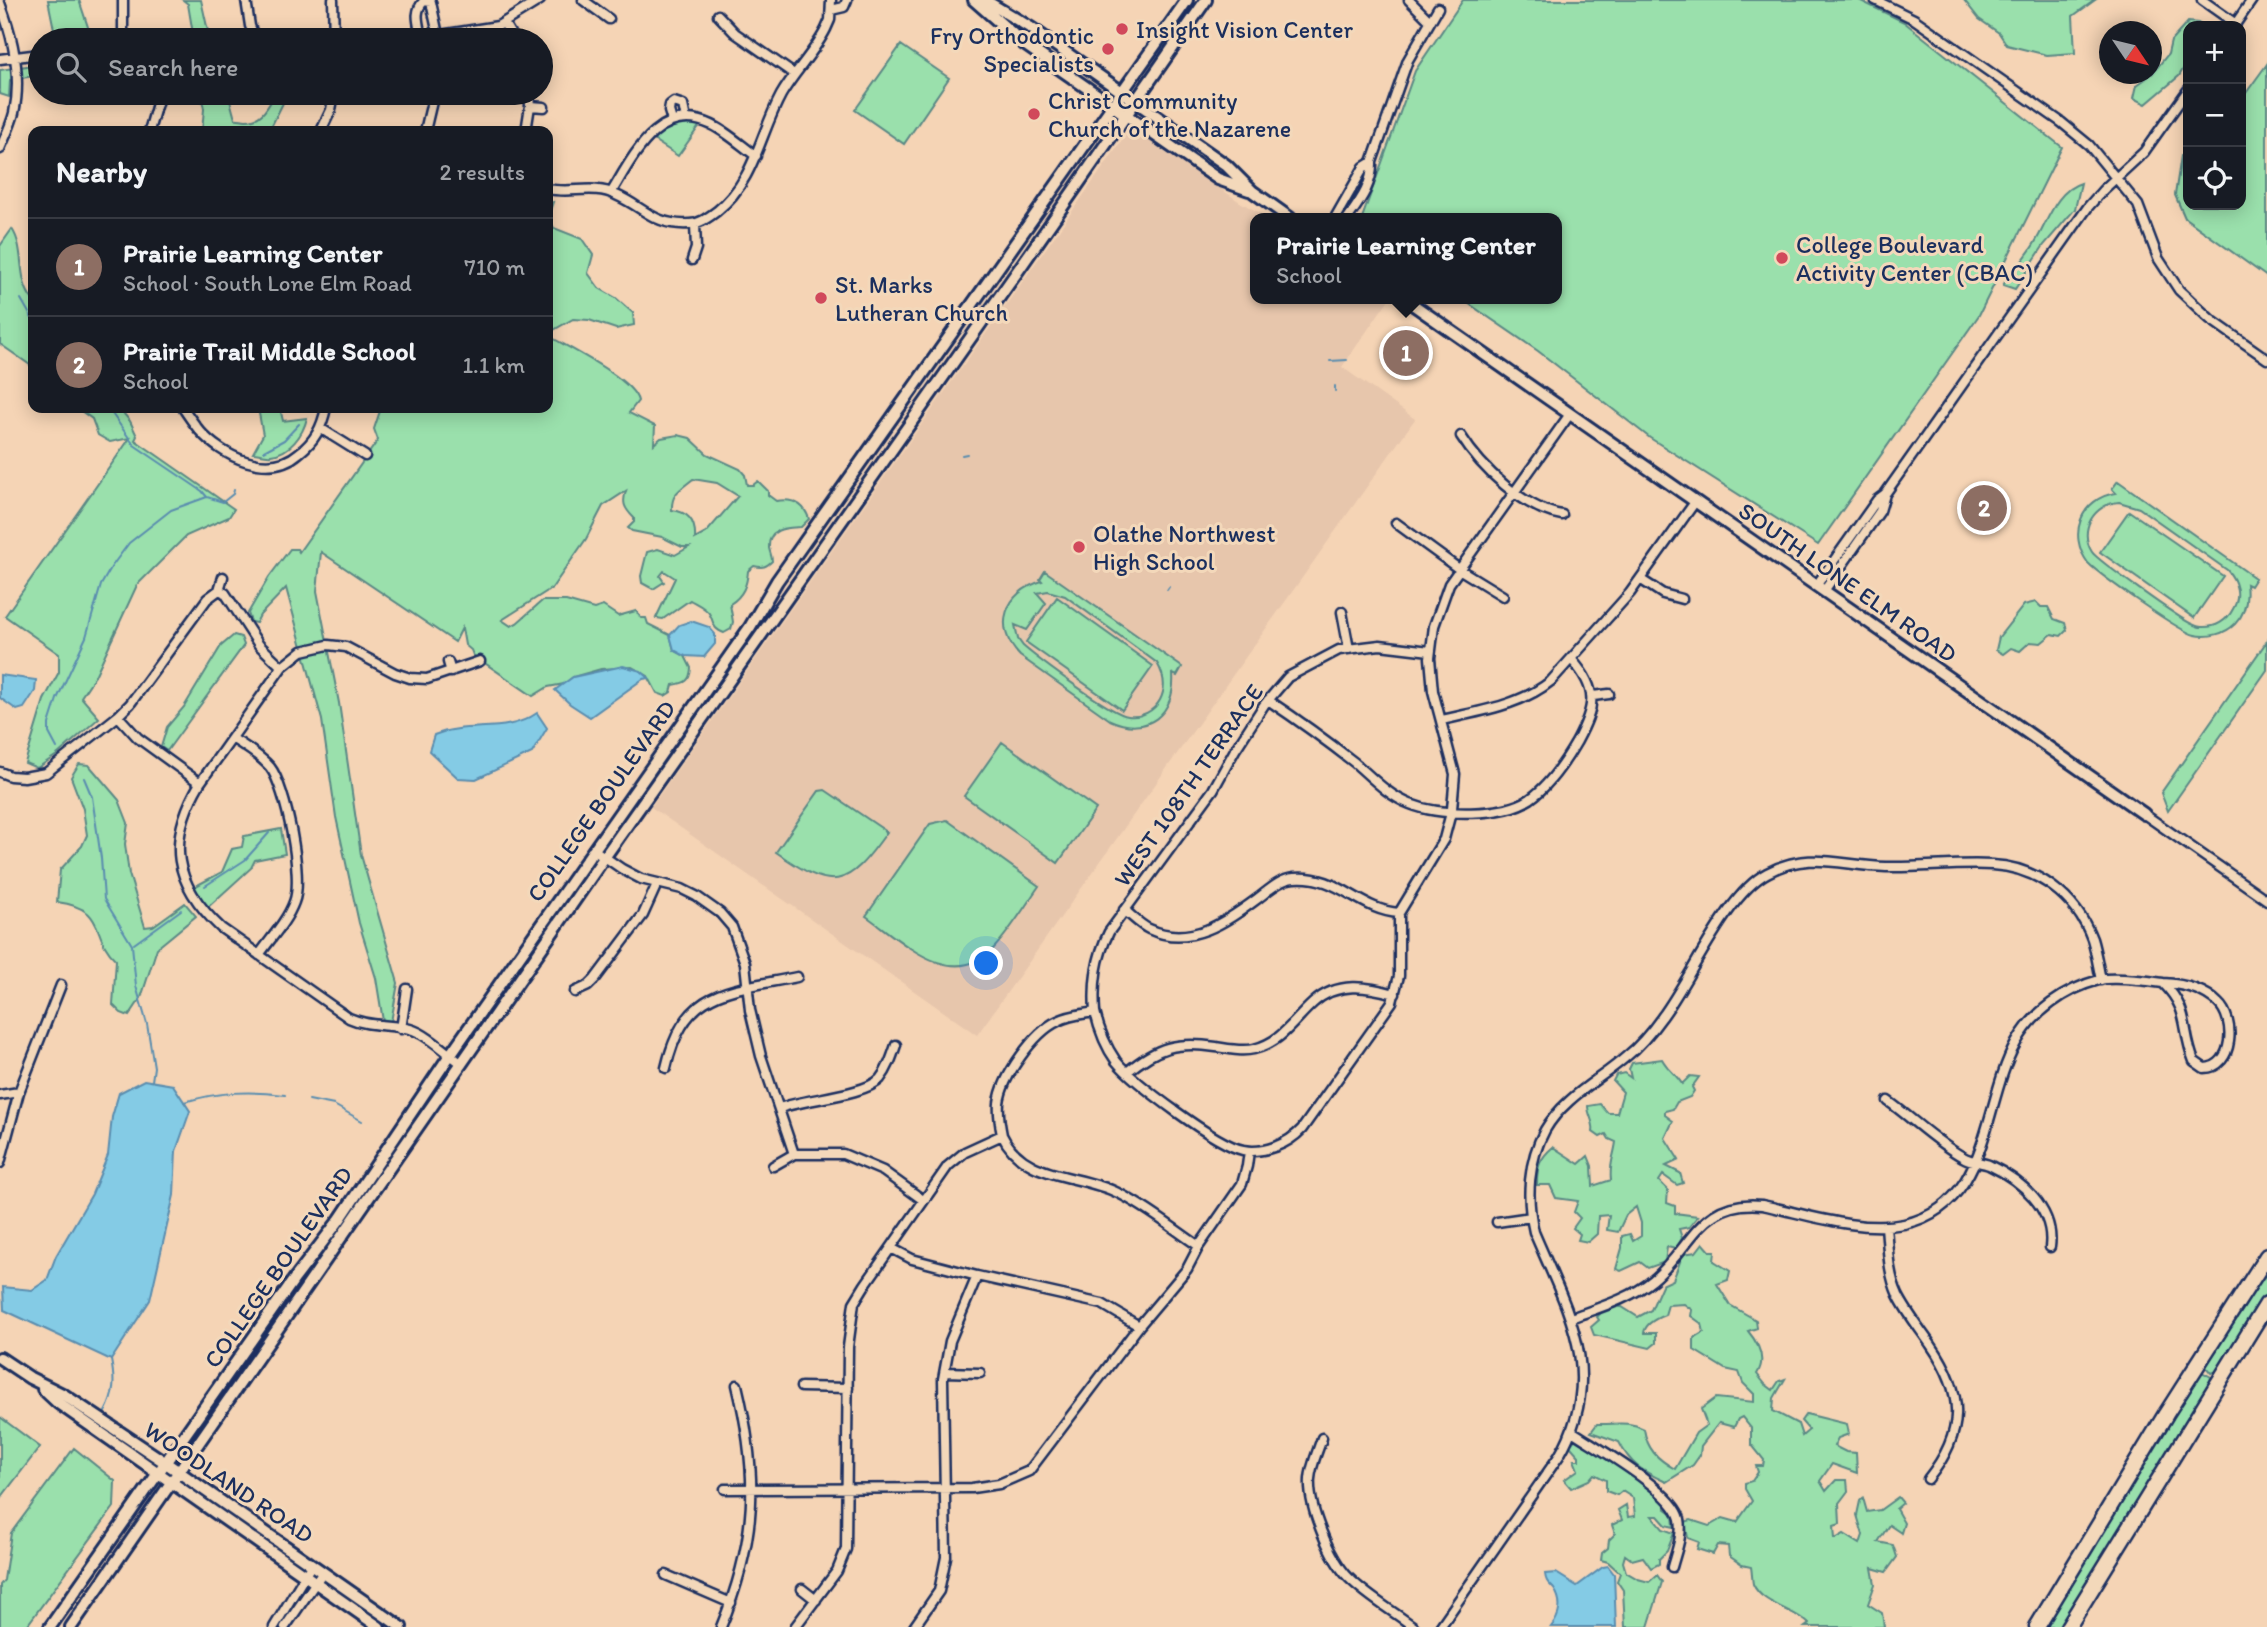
<!DOCTYPE html>
<html lang="en">
<head>
<meta charset="utf-8">
<style>
	body { margin:0; font-family:Itim,sans-serif; background:#20242c; color:#f1f3f6 }
	.controls { position:absolute; right:21px; top:21px; display:grid; overflow:hidden; border-radius:14px; box-shadow:0 4px 18px #0003 }
	.controls button { width:63px; height:63px; display:grid; place-items:center; padding:0; border:0; border-bottom:2px solid #363941; background:#171b24; color:#f1f3f6; font:35px sans-serif }
	.compass { position:absolute; left:2099px; top:21px; width:63px; height:63px; border-radius:50%; background:#171b24; box-shadow:0 4px 18px #0003; rotate:125deg }
	.you { position:absolute; left:987px; top:964px; width:24px; height:24px; margin:-18px; border:5px solid #fff; border-radius:50%; background:#1a73e8; box-shadow:0 0 0 10px #1a73e833 }
	.badge { display:grid; place-items:center; width:46px; height:46px; border-radius:50%; background:#ea580c; color:#fff; font-size:23px; font-weight:700 }
	.pin { position:absolute; translate:-50% -50%; border:4px solid #fff; box-shadow:0 2px 7px #0006 }
	.popup { position:absolute; left:1250px; top:213px; width:312px; height:91px; box-sizing:border-box; display:grid; place-content:center; border-radius:14px; background:#171b24; filter:drop-shadow(0 2px 5px #0005); font-size:23px; white-space:nowrap; color:#9ea1a6 }
	.popup b { font-size:26px; color:#f1f3f6 }
	.popup::after { content:''; position:absolute; left:50%; top:100%; margin-left:-14px; border:14px solid transparent; border-top-color:#171b24 }
	.list { margin:0; padding:0; list-style:none }
	h2 { display:flex; justify-content:space-between; align-items:center; height:91px; margin:0; padding:0 28px; font-size:30px }
	h2 small { font-size:23px; font-weight:400; color:#9ea1a6 }
	.list li { display:grid; grid-template-columns:46px 1fr auto; gap:21px; align-items:center; box-sizing:border-box; height:98px; padding:0 28px; border-top:2px solid #363941 }
	.list b { display:block; font-size:26px; white-space:nowrap }
	.list p { margin:0; font-size:23px; white-space:nowrap; color:#9ea1a6 }
	.list em { font-size:23px; font-style:normal; color:#9ea1a6 }
	.icon { flex:none; width:38px; height:38px; fill:none; stroke:currentColor; stroke-width:2; stroke-linecap:round; stroke-linejoin:round }
	.map { position:relative; flex:none; width:2267px; height:1627px; overflow:hidden }
	.search { position:absolute; background:#171b24; box-shadow:0 4px 18px #0003; left:28px; top:28px; width:525px; height:77px; display:flex; align-items:center; gap:18px; box-sizing:border-box; padding:0 24px; border-radius:38px; color:#9ea1a6; font-size:26px }
	.panel { position:absolute; background:#171b24; box-shadow:0 4px 18px #0003; left:28px; top:126px; width:525px; height:287px; border-radius:14px }
	.map>svg:first-child { display:block }
</style>
</head>
<body>
<div class="map">
<svg width="2267" height="1627" viewBox="0 0 2267 1627">
	<rect width="100%" height="100%" fill="#f5d4b5"/>
	<filter id="ink" filterUnits="userSpaceOnUse"><feTurbulence type="fractalNoise" baseFrequency=".0143" numOctaves="2"/><feDisplacementMap in="SourceGraphic" scale="14" xChannelSelector="R" yChannelSelector="G"/><feConvolveMatrix kernelMatrix="1 2 1 2 8 2 1 2 1" color-interpolation-filters="sRGB"/></filter>
	<g filter="url(#ink)">
		<!-- built -->
		<path fill="#e7c6ac" d="M1131,128l109,74 29,16h-13v81h133l-47,68 73,52 -438,616 -326,-228z"/>
		<!-- green -->
		<path fill="#9ae0ac" stroke="#5a8885" stroke-width="2" fill-rule="evenodd" d="M48,0h31l13,39h-36z
			M183,0h18l9,40h-16l-6,-36z
			M1463,0h396l45,22 158,125 -83,168 -161,230 -168,-107 -112,-87 -76,-52h94v-81h-194l53,-147z
			M1964,0h131l-22,16 2,37 -28,2 -40,-10 -8,-12 -20,-14z
			M2188,22l10,1 5,3h-15v35l-9,15 -33,28 -12,-6 3,-13 15,-11 16,-20 3,-13z
			M901,45l48,33 -45,66 -49,-34z
			M40,64v11l-30,5 -1,17 -9,-3v-24z
			M2267,64v213l-82,-59 -10,-23 6,-39h7v49h53v-105z
			M201,93h27l7,26c3,-1 7,1 11,1 18,0 22,-15 30,-27h12l-19,38h-67l2,-22z
			M688,124l12,1 -22,31 -26,-17 18,-12z
			M2081,183l-6,26 -31,36 -29,44 -12,-4c11,-15 25,-29 34,-46 11,-19 20,-49 44,-56z
			M553,202l-5,15 6,11 28,11 11,16 -5,18 11,15 17,10 17,15 1,12 -18,4 -27,-9 -16,-1 -21,12 -3,5c20,12 84,43 89,65l-9,12 26,13 -1,18 7,-6 17,-3 12,3 17,16 33,15 5,6 2,10h6l5,-4 10,10v4l8,6c17,-3 28,2 33,18l-8,8c-14,1 -33,0 -32,21 1,5 3,8 3,13 -6,6 -9,7 -18,5l-6,5c-1,14 -5,25 -18,33l3,18 -2,7 -7,4c-12,-5 -9,-8 -14,-18 -3,-7 -13,-11 -20,-15l-27,19 -7,-1 19,-40 -11,-7 -4,5 4,6 -11,7 -11,-6 -1,-7 6,-24 11,-3 17,6 14,-8h-7l-20,-10 -30,-6 -4,-3 6,-6v-4c-10,-10 -12,-15 -8,-27l-23,15 -17,33 -34,49 -50,32 9,6 6,-3 25,-22h24l28,8 9,-3 15,10 18,-5 5,7h5l2,6 22,11 4,15 11,6 6,12c-1,14 -6,15 -18,17l-2,7 -6,4 -8,-3 -9,-17 -16,-9 -31,2 -28,8 -9,7 -16,3 -15,9 -60,-41 -2,-5 -6,-5 -3,-17 -7,14 -134,-90 -4,39 22,112 22,152 37,128 -7,39 -8,-1 -7,-43 -17,-55 -23,-106 -14,-97 -36,-132 -26,27 -4,8 -5,-1 -3,-9 21,-36 21,-28h7l2,3 79,-112 -4,-11 7,-21h167v-205zM693,479l24,4 21,13 -32,37 -11,6c1,-16 -6,-27 -23,-29 -1,-17 9,-21 21,-31z
			M12,229c14,21 4,51 21,71v67l-33,-23v-98z
			M77,408h42l11,13 7,15 -2,4 99,69 -5,8 -43,19 -49,49 -42,91 -14,21 18,21 -42,37 -20,13 -12,-5 19,-63 15,-28v-18l-54,-38 125,-178 -20,4 -12,-7 -6,-16z
			M258,408h22l3,13 24,-3c-4,17 -17,35 -36,37 -5,1 -13,-2 -18,-2l10,-18z
			M2118,481l137,97 -5,8 -4,-2c2,15 0,29 -11,40 -10,10 -26,14 -40,11 -15,-3 -94,-59 -107,-72 -21,-28 -7,-65 28,-70l-4,-4zM2119,502l20,6 88,62c10,11 14,26 6,39 -6,12 -18,19 -31,18 -2,0 -8,-2 -10,-3 -12,-5 -95,-64 -100,-72 -14,-22 2,-48 27,-50z
			M2129,511l94,65 -29,42 -94,-66z
			M1045,571l137,96 -5,9 -4,-2c3,40 -26,63 -63,46l-90,-64c-28,-29 -15,-64 22,-75l-2,-2zM1048,591l17,5 92,67c7,12 10,24 3,37 -6,11 -19,18 -32,16 -17,-2 -90,-57 -105,-70l-5,-7 -3,-14 12,5 19,-27 -9,-10z
			M1057,597l96,69 -31,44 -96,-68z
			M2036,602l5,5h7l6,12 11,4 2,7 -6,6 -9,-2 -11,9 -11,-1 -10,9 -9,-3 -8,6 -7,-4 3,-13 25,-32z
			M234,635l7,2 3,8 -77,106 -6,-4 6,-20 17,-20 37,-61z
			M2267,641v29l-99,141 -7,-18z
			M1002,742l94,67 -38,54 -94,-67z
			M79,764l10,1 30,35 9,23 -3,21 4,30 16,53 8,-1 32,-23 11,13 -39,32 -16,50 -12,18 -8,-3 -8,-8 3,-45c-27,-25 -7,-51 -59,-58l3,-32 22,-24 5,-11 -4,-26 -12,-32z
			M825,790l62,42c-41,58 -54,60 -111,20l43,-61z
			M947,820l92,66c-14,20 -28,44 -45,62 -42,44 -91,-6 -128,-32l64,-92z
			M281,829l4,25 -30,6 -4,8 -44,40 -13,-21 28,-15 10,-23 10,-2 2,-11z
			M1662,1059c6,11 14,15 20,25l8,-8 9,1 -7,10 2,4 -4,6 -13,5 -4,7 -8,2v4l8,6 -8,17 14,22 -13,6 14,7 3,10 -6,2 -14,-10 -4,6 9,9 -1,13 8,3v7l23,3 -9,11 -10,2 3,9 -6,11 -9,-2 -2,15 -17,6 -8,-6 -19,9 -5,-2 6,-21v-12l8,-2 3,7 8,-5v-13l-5,-16 -10,8 -8,17 -11,-2 2,-15 -11,1 -1,18 -9,8 -10,-2 2,-6 -7,-6 7,-10 -6,-6 4,-11 -22,-3 -6,-13h-13c0,-18 2,-26 16,-38l26,17 9,-8 4,10 1,20 18,-6c-2,-15 3,-23 5,-38l-7,-3 -3,-5 -6,3 -7,-5c2,-9 -5,-17 -5,-26l12,-2 8,9h9l6,-21 -10,-11 3,-6 8,-2 7,5 -2,-9 3,-6z
			M1703,1243l7,8h5l-1,10 16,10 -2,9 -11,4 13,21 26,15 1,8 -9,3c10,12 19,28 9,43l8,10 8,6 6,-9 6,-2 -11,19 -1,13 25,13 4,12 7,-6 -8,-9 5,-7 41,10 2,10 -11,4 -4,8 12,6 10,1 1,20 -25,-9 -12,17 6,10 10,-11h11l1,11 -9,12 1,21 -6,2 1,13 9,-5 16,10 3,-9 -6,-20 3,-14 3,-3 4,14 13,-2 18,-13 5,6 -7,6 8,14 -3,10 -12,-8 -11,17 15,3 4,12 -11,15 -14,-4 3,16 -7,20 14,9 2,14h-79l4,-3c-14,-15 -47,-19 -56,-40 -1,-5 -1,-12 -2,-17l-9,-2 -13,-9 -1,-10 -10,-1 -5,9 -16,-5 2,-7 -11,-4 -3,-16 6,-2 18,6 14,-8 14,4 15,-21 -7,-12v-6l7,-2 6,-9 -2,-6h7l1,-6 -13,-16v-16l-9,-11 -4,2 -4,8 -15,-4 -18,23 -1,9 -7,10 -27,17c-23,-11 -35,-16 -47,-40l-28,-10 6,-8c18,1 30,-4 47,5 3,20 13,30 31,40l21,-36 11,-8 -6,-16 15,-11 38,4v-8l-11,-11 -4,-11 -14,-3 -31,-19v-12l10,-6 -2,-8 -11,-8 1,-6 -8,-6 -16,1 -3,10c-8,3 -20,9 -21,18h12v10l-6,5 -56,-13 -3,-8 8,-7 -2,-3 10,-11 15,1 16,10 13,-7 11,-25 11,-5 10,-26 13,-2z
			M2267,1267v27l-49,77 -7,2 -5,-6 1,-6z
			M2202,1372l9,5 -2,8 -147,242h-18l154,-252z
			M0,1417l40,30 -40,52z
			M1576,1438l90,60 -1,10 8,6 1,13 -8,-2 -8,-9h-6l11,13 11,4 -7,18 -8,8v5l-8,4 -8,-11 -11,3 -7,-5 -2,7 3,10 12,7 11,3 8,-7 5,7 -14,45h-23l-2,-37 -6,-9 3,-8 -12,-11 -7,-2 1,-7 6,-5 1,-8 6,-6 -3,-9 10,-5 -4,-10 8,-5 2,12 7,-1 -2,-18 -11,-7 -5,4 -11,-4v-11l-12,-6 -5,6 -18,8 -7,-8 14,-10 -4,-10h5v-4l-9,-10z
			M74,1448l41,33 -1,26 -88,120h-26v-42l4,-5 7,-47z"/>
		<!-- water -->
		<path fill="#84cbe5" stroke="#5a8daf" stroke-width="2" d="M691,621l18,6 6,7v10l-11,13 -19,-1 -11,-6 -4,-15 9,-10z
			M623,666l18,5 8,7 -6,1 -53,38 -20,-13 -15,-14 18,-13z
			M0,675l36,5 -1,11 -11,17 -7,2 -17,-12z
			M537,713l10,15 -15,25 -56,26 -18,-1 -29,-27 5,-16c34,-14 72,0 103,-22z
			M144,1080l29,5 17,26 -14,40 -2,44 -24,105 -39,60 -107,-50 -1,-23 29,3 15,-10 9,-24 36,-62 16,-39 4,-38 7,-24z
			M1608,1566l6,8 2,53h-65c9,-11 12,-25 3,-38 -5,-6 -8,-6 -9,-15l11,-1 21,13 26,-19z"/>
		<g fill="none" stroke-linecap="round" stroke-linejoin="round">
			<!-- stream -->
			<path stroke="#5a8daf" stroke-width="2" d="M21,299l12,21
				M1330,361l17,-1
				M1335,386v5
				M264,451l20,-11 15,-16
				M962,455l5,-1
				M207,497l16,5 10,-8 1,-4
				M1167,590l2,-3
				M57,748l-8,-15v-9l8,-25 29,-62 15,-52 11,-19 17,-23 42,-33 36,-13 -5,-6 -68,-46 -26,-37
				M84,778l8,19 9,61 3,41 28,46 4,41 11,38 7,43 -2,14
				M205,886l40,-26 24,-27
				M134,944l47,-34
				M309,1100l25,5 28,16
				M184,1102c35,-10 64,-12 101,-7
				M105,1412c10,-18 10,-32 6,-52"/>
			<defs>
				<path id="street" d="M123,0v40
					M246,0l4,26 6,14
					M333,0l1,40
					M583,0l26,19
					M1409,0l20,20
					M1875,0l39,19 147,103 28,23 49,60 20,53 21,32 31,29 57,40
					M2202,0l34,24
					M0,3c13,34 22,73 14,110 -3,12 -9,24 -14,36
					M831,10l13,-3 3,-7
					M718,15l17,18 59,41
					M504,23l10,17
					M2234,26l18,-26
					M421,37c-2,-13 -8,-25 3,-36l7,1 7,33
					M304,40l14,-3 71,2 51,-4 58,-9 42,-26
					M0,59l40,-5
					M530,106l14,1
					M672,121l-3,-10 1,-6 4,-3 9,3 3,14
					M149,131l11,-38
					M321,131l10,-21 3,-17
					M425,131l9,-38
					M526,131l4,-25 -1,-13
					M548,189c23,5 46,-5 68,6 28,12 38,31 73,29 11,0 20,-7 28,-13 38,-31 42,-75 64,-116 13,-23 33,-42 45,-66l4,-9 1,-20
					M611,193c22,-36 48,-93 101,-68 15,7 30,21 44,31
					M1335,218l29,-51 8,-5
					M1348,218c12,-17 25,-34 24,-56l36,-102 30,-52
					M692,260l4,-12 -1,-24
					M183,408c5,7 10,15 16,22 23,27 70,49 100,23 16,-12 23,-26 27,-45
					M320,428l45,28
					M1461,436c20,32 63,73 101,79
					M1396,523l63,46 44,27
					M1640,579l23,15 19,5
					M1816,586l61,-86 8,-6
					M219,590l6,3 34,52 23,22
					M219,590l4,-13
					M1824,591l56,-80 5,-17 203,-287 15,-17 41,-38 44,-62
					M1342,612l7,37
					M448,662l3,10
					M1593,696l16,-2
					M1268,700c30,20 59,41 87,63 17,15 34,33 55,41 30,12 93,13 120,-5 20,-14 35,-37 47,-58 18,-34 22,-51 -5,-81
					M118,716l20,22 62,45c-34,58 -27,100 21,145l128,90c20,9 40,6 61,11 16,4 38,25 52,35
					M1442,720c37,-9 78,-14 109,-39l79,-88 65,-91
					M232,738c13,9 28,17 38,29 16,20 34,111 24,135 -7,19 -23,36 -35,53
					M0,772l10,4 14,1 22,-4 72,-57 12,-12 77,-105 12,-9
					M200,783l82,-116 20,-16 26,-6 18,2 49,26 15,5 17,1 53,-18
					M2144,814l123,86
					M593,849l29,20 19,10 41,10 14,7 24,17 12,14 13,36 5,47 11,46 33,98h49l40,17 40,29
					M1124,910c8,6 16,15 25,19 41,19 77,-7 108,-30 11,-8 23,-20 37,-21 45,-4 64,32 105,35
					M2163,983c19,1 41,6 55,20 18,16 16,65 -14,65l-10,-7c-13,-32 -3,-50 -31,-78z
					M575,992l13,-6 7,-7 48,-64 14,-31
					M1095,1012c4,17 11,35 21,49 18,22 101,84 127,89 21,4 45,-6 59,-21l90,-127 7,-26v-63l45,-74 8,-30 3,-35 -22,-83 -3,-33 4,-32 15,-42 121,-170
					M401,1029l6,-40
					M666,1068c18,-80 62,-77 131,-91
					M1127,1072c30,-25 50,-31 89,-25 13,2 26,5 38,2 28,-7 39,-28 59,-46 24,-22 54,-17 82,-9
					M0,1095l19,-3
					M1888,1101c25,18 48,41 75,56 8,5 18,5 26,8 32,15 66,44 61,82
					M780,1108c24,-9 85,-13 100,-29 8,-10 12,-22 16,-34
					M1002,1135c22,46 77,38 116,58 29,14 54,35 81,53
					M0,1163l19,-71 42,-107
					M773,1166l21,-12
					M1497,1222l34,-5
					M1886,1226c2,23 2,47 12,69 9,18 22,34 33,50 34,49 34,88 -3,134
					M891,1248l21,11 65,17 -27,65 -7,38 3,178 -7,34 -25,36
					M977,1276l125,28 37,22
					M1571,1318c27,-10 59,-19 82,-38 40,-33 46,-81 109,-75 44,9 98,28 142,19 87,-19 78,-120 112,-181 17,-31 49,-54 83,-63 14,-3 49,1 64,3
					M945,1372l35,1
					M801,1387l47,1
					M1572,1431c25,17 102,60 108,88 3,16 -4,33 -8,48
					M1322,1438c-4,13 -11,27 -12,41 -2,28 20,80 39,99 19,19 44,33 65,49
					M725,1489l247,-1 27,-4 30,-13 110,-145 48,-57 12,-23 43,-62 5,-18 2,-15
					M666,1575l65,28
					M802,1589l14,11
					M274,1627l38,-63
					M285,1627l38,-55
					M721,1627c36,-87 38,-151 16,-242
					M795,1627l42,-56 9,-22 2,-202 6,-44 11,-18 83,-119 17,-14 37,-17c-2,-10 -4,-21 -3,-32 3,-26 35,-71 59,-82 11,-6 25,-7 37,-9 -2,-29 1,-54 14,-80l104,-142 22,-40 29,-45 24,-28 51,-27 41,-5 50,6
					M1440,1627l119,-171c48,-82 8,-146 -25,-224 -8,-34 -6,-71 11,-102 19,-33 55,-50 82,-74 14,-11 25,-25 35,-39 30,-40 64,-122 105,-144 43,-23 74,-7 119,-6 35,1 70,-4 106,-2 44,2 84,31 100,74 4,13 6,27 9,41"/>
				<path id="secondary" d="M974,0l50,44 194,135 31,11
					M980,0l11,4 40,24 195,137 26,26 38,27
					M1405,299l739,515
					M0,1358l30,20 34,17 102,68 235,164
					M43,1389l15,14 321,224
					M50,1627l245,-349 45,-59 110,-164 300,-428 27,-46 410,-581
					M71,1627l535,-772 411,-583 189,-272"/>
				<path id="highway" d="M2037,1627l129,-213 101,-158
					M2068,1627l199,-323"/>
			</defs>
			<!-- street casing -->
			<use href="#street" stroke="#1b2f5e" stroke-width="13"/>
			<!-- secondary casing -->
			<use href="#secondary" stroke="#1b2f5e" stroke-width="16"/>
			<!-- highway casing -->
			<use href="#highway" stroke="#1b2f5e" stroke-width="19"/>
			<!-- street -->
			<use href="#street" stroke="#f3d8ba" stroke-width="8"/>
			<!-- secondary -->
			<use href="#secondary" stroke="#f3d8ba" stroke-width="10"/>
			<!-- highway -->
			<use href="#highway" stroke="#f3d8ba" stroke-width="14"/>
		</g>
	</g>
	<!-- markers -->
	<g fill="#d1495b" stroke="#f3d8ba" stroke-width="2.5">
		<circle cx="1122" cy="29" r="7"/>
		<circle cx="1108" cy="49" r="7"/>
		<circle cx="1034" cy="114" r="7"/>
		<circle cx="1782" cy="258" r="7"/>
		<circle cx="821" cy="298" r="7"/>
		<circle cx="1079" cy="547" r="7"/>
	</g>
	<g text-anchor="middle" dominant-baseline="central" stroke-width="6" stroke-linejoin="round" paint-order="stroke">
		<!-- poi labels -->
		<g font-size="24" fill="#1b2f5e" stroke="#f3d8ba" text-anchor="start">
			<text x="1136" y="29">Insight Vision Center</text>
			<text x="1094" y="35" text-anchor="end">Fry Orthodontic<tspan x="1094" dy="28">Specialists</tspan></text>
			<text x="1048" y="100">Christ Community<tspan x="1048" dy="28">Church of the Nazarene</tspan></text>
			<text x="1796" y="244">College Boulevard<tspan x="1796" dy="28">Activity Center (CBAC)</tspan></text>
			<text x="835" y="284">St. Marks<tspan x="835" dy="28">Lutheran Church</tspan></text>
			<text x="1093" y="533">Olathe Northwest<tspan x="1093" dy="28">High School</tspan></text>
		</g>
		<!-- street labels -->
		<g font-size="24" fill="#1b2f5e" stroke="#f3d8ba">
			<text transform="translate(1848 582) rotate(35)">SOUTH LONE ELM ROAD</text>
			<text transform="translate(1188 785) rotate(-55)">WEST 108TH TERRACE</text>
			<text transform="translate(601 801) rotate(-55)">COLLEGE BOULEVARD</text>
			<text transform="translate(278 1267) rotate(-55)">COLLEGE BOULEVARD</text>
			<text transform="translate(229 1482) rotate(34)">WOODLAND ROAD</text>
		</g>
	</g>
</svg>
<div class="controls">
<button>+</button>
<button>−</button>
<button><svg class="icon" aria-label="locate" viewBox="0 0 24 24"><circle cx="12" cy="12" r="6"/><path d="M12 2v4M12 18v4M2 12h4M18 12h4"/></svg></button>
</div>
<svg class="compass" viewBox="-18 -18 36 36"><path d="M0-13l5 13h-10z" fill="#e53935"/><path d="M0 13l5-13h-10z" fill="#9ea1a6"/></svg>
<div class="you"></div>
<div class="pin badge" style="left:1406px;top:353px;background:#8d6e63">1</div>
<div class="popup"><b>Prairie Learning Center</b>School</div>
<div class="pin badge" style="left:1984px;top:508px;background:#8d6e63">2</div>
<div class="search"><svg class="icon" aria-label="search" viewBox="0 0 24 24"><circle cx="10" cy="10" r="6"/><path d="M15 15l6 6"/></svg>Search here</div>
<section class="panel">
<h2>Nearby<small>2 results</small></h2>
<ul class="list">
<li><span class="badge" style="background:#8d6e63">1</span><div><b>Prairie Learning Center</b><p>School · South Lone Elm Road</p></div><em>710 m</em></li>
<li><span class="badge" style="background:#8d6e63">2</span><div><b>Prairie Trail Middle School</b><p>School</p></div><em>1.1 km</em></li>
</ul>
</section>
</div>
</body>
</html>
